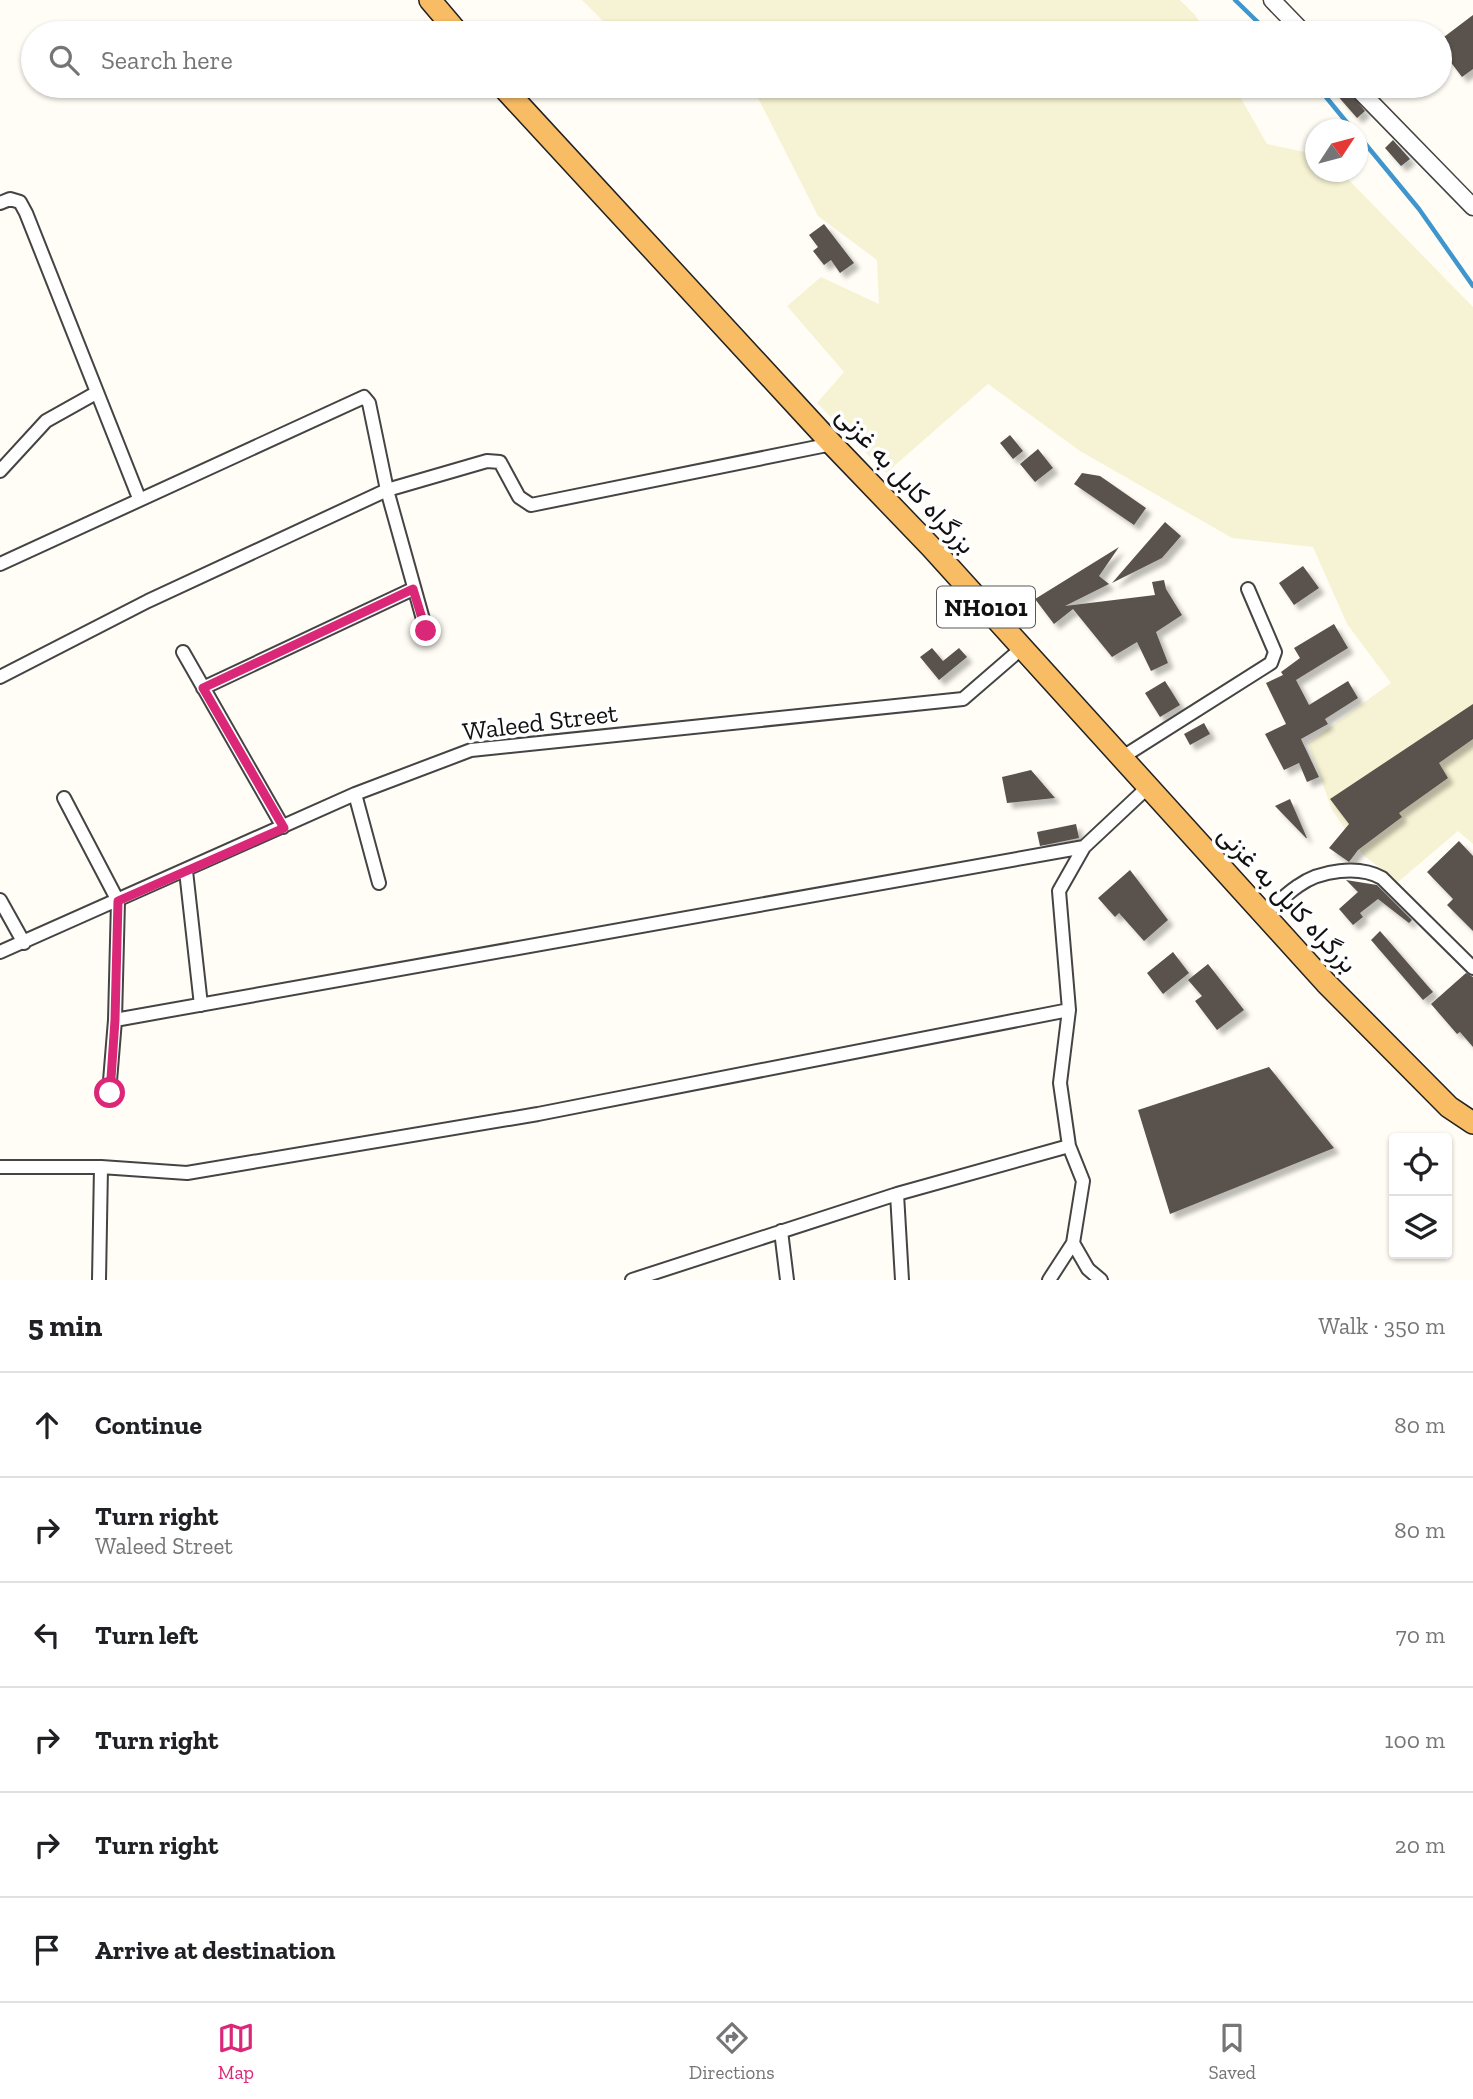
<!DOCTYPE html>
<html lang="en">
<head>
<meta charset="utf-8">
<style>
	body { margin:0; font-family:"Zilla Slab",Vazirmatn,serif; background:#f2f2f2; color:#202124 }
	.controls { position:absolute; right:21px; bottom:21px; display:grid; overflow:hidden; border-radius:7px; box-shadow:0 2px 5px #0004 }
	.controls button { width:63px; height:63px; display:grid; place-items:center; padding:0; border:0; border-bottom:2px solid #e0e0e0; background:#fff; color:#202124; font:35px sans-serif }
	.compass { position:absolute; left:1305px; top:119px; width:63px; height:63px; border-radius:50%; background:#fff; box-shadow:0 2px 5px #0004; rotate:54deg }
	.stop { position:absolute; width:21px; height:21px; margin:-16px; border:5px solid #db2777; border-radius:50%; background:#fff }
	.stop.end { background:#db2777; border-color:#fff; box-shadow:0 2px 7px #0008 }
	.list { margin:0; padding:0; list-style:none }
	h2 { display:flex; justify-content:space-between; align-items:center; height:91px; margin:0; padding:0 28px; font-size:30px }
	h2 small { font-size:23px; font-weight:400; color:#757577 }
	.list li { display:grid; grid-template-columns:46px 1fr auto; gap:21px; align-items:center; box-sizing:border-box; height:105px; padding:0 28px; border-top:2px solid #e0e0e0 }
	.list b { display:block; font-size:26px; white-space:nowrap }
	.list p { margin:0; font-size:23px; white-space:nowrap; color:#757577 }
	.list em { font-size:23px; font-style:normal; color:#757577 }
	.icon { flex:none; width:38px; height:38px; fill:none; stroke:currentColor; stroke-width:2; stroke-linecap:round; stroke-linejoin:round }
	.map { position:relative; flex:none; width:1473px; height:1280px; overflow:hidden }
	.search { position:absolute; background:#fff; box-shadow:0 2px 5px #0004; left:21px; right:21px; top:21px; height:77px; display:flex; align-items:center; gap:18px; box-sizing:border-box; padding:0 24px; border-radius:38px; color:#757577; font-size:26px }
	.sheet { height:721px; background:#fff }
	nav { display:flex; justify-content:space-around; align-items:center; box-sizing:border-box; height:98px; border-top:2px solid #e0e0e0; background:#fff; font-size:19px; color:#757577 }
	nav a { display:grid; justify-items:center; gap:4px }
	nav .on { color:#db2777 }
	.map>svg:first-child { display:block }
</style>
</head>
<body>
<div class="map">
<svg width="1473" height="1280" viewBox="0 0 1473 1280">
	<defs>
		<filter id="shadow"><feDropShadow dx="5.5" dy="5.5" stdDeviation="2" flood-color="#0004"/></filter>
	</defs>
	<rect width="100%" height="100%" fill="#fffdf5"/>
	<!-- farmland -->
	<path fill="#f6f3d4" d="M582,0h598l15,15 11,18h-480l-2,-4 -10,4h-99z
		M752,86h482l33,58 48,10 1,18h25l132,135v537l-15,-13 -60,51 -36,-28 -30,-44 -24,-67 83,-60 -44,-59 -34,-77 -81,-9 -152,-87 -92,-67 -102,89 -69,-70 27,-31 -57,-66 34,-29 58,27 -2,-44 -59,-44z"/>
	<g fill="none" stroke-linecap="round" stroke-linejoin="round">
		<!-- stream -->
		<path stroke="#3f96cf" stroke-width="4.5" d="M1235,0l34,33
			M1317,86l36,44
			M1358,135l61,74 54,77"/>
	</g>
	<!-- building -->
	<path fill="#5a524d" filter="url(#shadow)" d="M1473,15v54l-11,8 -22,-29v-8z
		M1345,86l20,25 -8,7 -21,-24z
		M1393,140l17,19 -9,7 -16,-18z
		M824,224l30,39 -14,10 -9,-13 -7,5 -11,-14 5,-4 -9,-12z
		M1010,435l13,16 -10,8 -13,-16z
		M1038,449l15,19 -18,14 -15,-18z
		M1082,473l18,3 46,32 -12,17 -60,-41z
		M1165,522l16,14 -19,22 -50,25z
		M1119,547l-20,29 10,8 -44,22 90,-11 -3,-13 12,-2 2,9 16,26 -26,17 12,31 -17,8 -14,-29 -25,15 -39,-48 -19,15 -19,-25z
		M1303,566l16,22 -25,17 -15,-22z
		M1334,624l14,24 -52,32 13,25 39,-24 10,17 -33,21 3,5 -27,15 18,38 -12,5 -8,-19 -15,7 -19,-36 21,-10 -20,-41 17,-8 -2,-3 19,-14 -6,-10z
		M932,648l11,13 16,-13 8,9 -28,23 -19,-23z
		M1165,681l15,24 -20,12 -15,-24z
		M1473,704v35l-34,24 9,15 -49,35 3,4 -44,33 -9,12 -20,-14 20,-24 -19,-25z
		M1204,723l6,11 -20,11 -6,-11z
		M1031,770l24,28 -48,5 -5,-26z
		M1290,799l17,39h-1l-31,-32z
		M1076,824l3,14 -39,8 -3,-14z
		M1459,841l14,15v75l-26,-26 6,-6 -26,-27z
		M1130,870l38,50 -24,21 -25,-28 -4,4 -17,-19z
		M1346,880l31,5 35,35 -3,3 -31,-24 -18,14 3,4 -10,8 -14,-16 19,-17z
		M1380,931l53,61 -10,8 -52,-60z
		M1173,952l16,21 -26,21 -16,-21z
		M1208,964l36,46 -27,20 -22,-29 7,-5 -14,-16z
		M1466,973l7,4v70l-13,-15 -3,2 -26,-30z
		M1269,1067l65,81 -164,66 -32,-104z"/>
	<g fill="none" stroke-linecap="round" stroke-linejoin="round">
		<defs>
			<path id="minor" d="M0,203l10,-4 10,3 6,11 113,285
				M0,471l46,-50 50,-28
				M0,564l364,-167 5,6 18,87 39,140
				M183,652l100,175
				M0,677l148,-76 239,-111 100,-29 13,1 19,35 12,8 301,-61
				M203,688l210,-99
				M1121,758l150,-95 4,-11 -27,-63
				M355,794l24,89
				M64,798l54,103 -3,119 -6,73
				M186,871l15,134
				M0,900l24,43
				M1264,915c11,-10 22,-21 34,-29 22,-16 61,-21 84,-8l91,90
				M0,952l355,-158 116,-44 492,-51 59,-51
				M115,1020l969,-173
				M0,1167h101l86,6 351,-59 531,-104
				M897,1194l5,86
				M781,1231l6,49
				M1073,1243l15,26 13,11
				M99,1280l2,-113
				M632,1280l265,-86 172,-48
				M1049,1280l24,-37 10,-62 -14,-35 -9,-63 9,-73 -10,-119 25,-44 64,-60"/>
			<path id="tertiary" d="M1272,0l32,33
				M1355,86l118,121"/>
			<path id="trunk" d="M430,0l28,33
				M502,86l330,358 99,103 395,436 123,124 24,16"/>
		</defs>
		<!-- minor casing -->
		<use href="#minor" stroke="#444" stroke-width="16"/>
		<!-- tertiary casing -->
		<use href="#tertiary" stroke="#444" stroke-width="19"/>
		<!-- trunk casing -->
		<use href="#trunk" stroke="#222" stroke-width="24"/>
		<!-- minor -->
		<use href="#minor" stroke="#fff" stroke-width="12"/>
		<!-- tertiary -->
		<use href="#tertiary" stroke="#fff" stroke-width="16"/>
		<!-- trunk -->
		<use href="#trunk" stroke="#f7bc64" stroke-width="21"/>
	</g>
	<g fill="none" stroke-linecap="round" stroke-linejoin="round">
		<!-- route -->
		<path stroke="#db2777" stroke-width="9" d="M110,1093l5,-73 3,-119 166,-73 -81,-140 210,-99 13,42"/>
	</g>
	<g text-anchor="middle" dominant-baseline="central" stroke-width="7" stroke-linejoin="round" paint-order="stroke">
		<!-- shield labels -->
		<rect fill="#fff" stroke="#585858" stroke-width="2" x="937" y="586.5" width="98" height="41" rx="5"/>
		<g font-size="24" font-weight="bold" fill="#111">
			<text x="986" y="607">NH0101</text>
		</g>
		<!-- street labels -->
		<g font-size="26" fill="#111" stroke="#fff">
			<text transform="translate(906 480) rotate(47)">بزرگراه کابل به غزنی</text>
			<text transform="translate(540 722) rotate(-7)">Waleed Street</text>
			<text transform="translate(1288 899) rotate(47)">بزرگراه کابل به غزنی</text>
		</g>
	</g>
</svg>
<div class="controls">
<button><svg class="icon" aria-label="locate" viewBox="0 0 24 24"><circle cx="12" cy="12" r="6"/><path d="M12 2v4M12 18v4M2 12h4M18 12h4"/></svg></button>
<button><svg class="icon" aria-label="layers" viewBox="0 0 24 24"><path d="M12 4l9 5-9 5-9-5zM3 14l9 5 9-5"/></svg></button>
</div>
<svg class="compass" viewBox="-18 -18 36 36"><path d="M0-13l5 13h-10z" fill="#e53935"/><path d="M0 13l5-13h-10z" fill="#757577"/></svg>
<div class="stop" style="left:110px;top:1093px"></div>
<div class="stop end" style="left:426px;top:631px"></div>
<div class="search"><svg class="icon" aria-label="search" viewBox="0 0 24 24"><circle cx="10" cy="10" r="6"/><path d="M15 15l6 6"/></svg>Search here</div>
</div>
<section class="sheet">
<h2>5 min<small>Walk · 350 m</small></h2>
<ul class="list">
<li><svg class="icon" aria-label="ahead" viewBox="0 0 24 24"><path d="M12 20V5M6 11l6-6 6 6"/></svg><div><b>Continue</b></div><em>80 m</em></li>
<li><svg class="icon" aria-label="right" viewBox="0 0 24 24"><path d="M7 20v-9h11M14 6l5 5-5 5"/></svg><div><b>Turn right</b><p>Waleed Street</p></div><em>80 m</em></li>
<li><svg class="icon" aria-label="left" viewBox="0 0 24 24"><path d="M17 20v-9H6M10 6l-5 5 5 5"/></svg><div><b>Turn left</b></div><em>70 m</em></li>
<li><svg class="icon" aria-label="right" viewBox="0 0 24 24"><path d="M7 20v-9h11M14 6l5 5-5 5"/></svg><div><b>Turn right</b></div><em>100 m</em></li>
<li><svg class="icon" aria-label="right" viewBox="0 0 24 24"><path d="M7 20v-9h11M14 6l5 5-5 5"/></svg><div><b>Turn right</b></div><em>20 m</em></li>
<li><svg class="icon" aria-label="arrive" viewBox="0 0 24 24"><path d="M6 21V4h12l-3 4 3 4H6"/></svg><div><b>Arrive at destination</b></div></li>
</ul>
</section>
<nav>
<a class="on"><svg class="icon" aria-label="map" viewBox="0 0 24 24"><path d="M3 6l6-2 6 2 6-2v14l-6 2-6-2-6 2zM9 4v14M15 6v14"/></svg>Map</a>
<a><svg class="icon" aria-label="directions" viewBox="0 0 24 24"><path d="M12 3l9 9-9 9-9-9zM9 14v-3h6M13 9l2 2-2 2"/></svg>Directions</a>
<a><svg class="icon" aria-label="saved" viewBox="0 0 24 24"><path d="M7 4h10v16l-5-4-5 4z"/></svg>Saved</a>
</nav>
</body>
</html>
